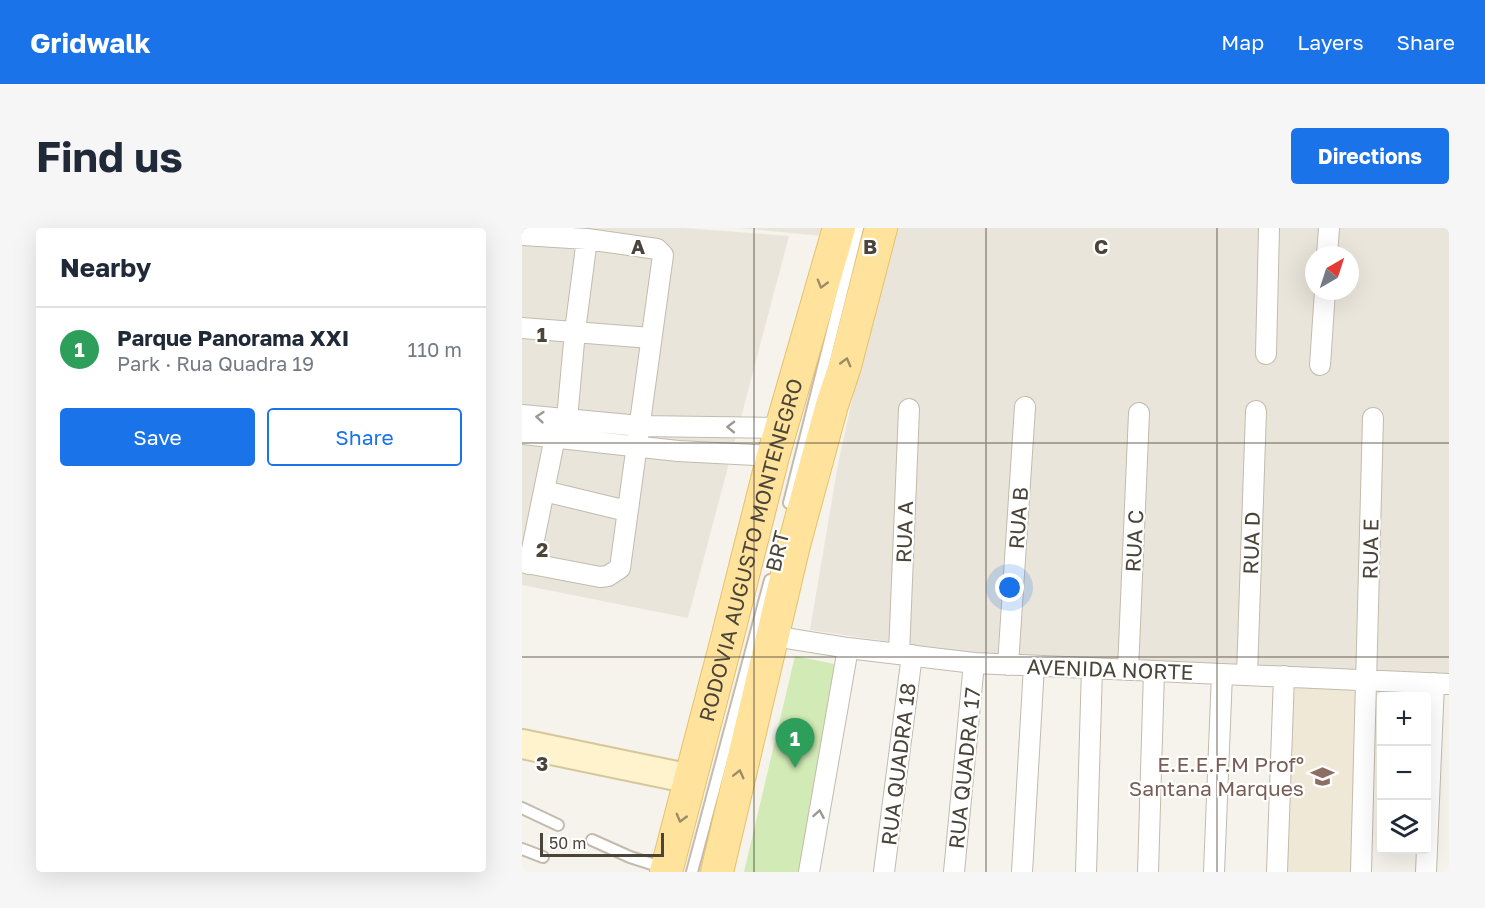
<!DOCTYPE html>
<html lang="en">
<head>
<meta charset="utf-8">
<style>
	body { margin:0; font-family:"Golos Text",sans-serif; background:#f6f6f7; color:#1f2937 }
	.controls { position:absolute; right:18px; bottom:18px; display:grid; overflow:hidden; border-radius:6px; box-shadow:0 6px 24px #0002 }
	.controls button { width:54px; height:54px; display:grid; place-items:center; padding:0; border:0; border-bottom:2px solid #e0e1e3; background:#fff; color:#1f2937; font:30px sans-serif }
	.compass { position:absolute; left:783px; top:18px; width:54px; height:54px; border-radius:50%; background:#fff; box-shadow:0 6px 24px #0002; rotate:39deg }
	.scale { position:absolute; left:18px; bottom:15px; width:124px; box-sizing:border-box; padding-left:6px; border:3px solid #4b4439; border-top:0; font-size:16px; line-height:21px; white-space:nowrap; color:#4b4439; -webkit-text-stroke:4px #fff; paint-order:stroke }
	.you { position:absolute; left:488px; top:360px; width:21px; height:21px; margin:-15px; border:4px solid #fff; border-radius:50%; background:#1a73e8; box-shadow:0 0 0 9px #1a73e833 }
	.badge { display:grid; place-items:center; width:39px; height:39px; border-radius:50%; background:#1a73e8; color:#fff; font-size:20px; font-weight:700 }
	.pin { position:absolute; translate:-50% -50px; filter:drop-shadow(0 2px 3px #0008) }
	.pin::after { content:''; position:absolute; top:32px; width:21px; height:18px; background:inherit; clip-path:polygon(0 0,100% 0,50% 100%) }
	.list { margin:0; padding:0; list-style:none }
	h2 { display:flex; justify-content:space-between; align-items:center; height:78px; margin:0; padding:0 24px; font-size:26px }
	h2 small { font-size:20px; font-weight:400; color:#747a83 }
	.list li { display:grid; grid-template-columns:39px 1fr auto; gap:18px; align-items:center; box-sizing:border-box; height:84px; padding:0 24px; border-top:2px solid #e0e1e3 }
	.list b { display:block; font-size:22px; white-space:nowrap }
	.list p { margin:0; font-size:20px; white-space:nowrap; color:#747a83 }
	.list em { font-size:20px; font-style:normal; color:#747a83 }
	.actions { display:flex; gap:12px; padding:18px 24px }
	.actions a { flex:1; padding:14px 0; border:2px solid #1a73e8; border-radius:6px; text-align:center; font-size:21px; color:#1a73e8 }
	.actions .main { background:#1a73e8; color:#fff }
	.icon { flex:none; width:33px; height:33px; fill:none; stroke:currentColor; stroke-width:2; stroke-linecap:round; stroke-linejoin:round }
	.map { position:relative; flex:none; width:927px; height:644px; overflow:hidden; border-radius:6px }
	header { display:flex; align-items:center; gap:36px; box-sizing:border-box; height:84px; padding:0 30px; background:#1a73e8; color:#fff }
	header strong { font-size:28px }
	nav { display:flex; gap:33px; margin-inline-start:auto; font-size:21px }
	.intro { display:flex; align-items:center; justify-content:space-between; box-sizing:border-box; height:144px; padding:0 36px }
	h1 { margin:0; font-size:42px }
	.button { padding:15px 27px; border-radius:6px; background:#1a73e8; color:#fff; font-size:21px; font-weight:700 }
	main { display:flex; gap:36px; padding:0 36px }
	aside { flex:1; background:#fff; border-radius:6px; box-shadow:0 6px 24px #0002 }
	.map>svg:first-child { display:block }
</style>
</head>
<body>
<header>
<strong>Gridwalk</strong>
<nav><a>Map</a><a>Layers</a><a>Share</a></nav>
</header>
<div class="intro"><h1>Find us</h1><a class="button">Directions</a></div>
<main>
<aside>
<h2>Nearby<small></small></h2>
<ul class="list">
<li><span class="badge" style="background:#2e9e5b">1</span><div><b>Parque Panorama XXI</b><p>Park · Rua Quadra 19</p></div><em>110 m</em></li>
</ul>
<div class="actions"><a class="main">Save</a><a>Share</a></div>
</aside>
<div class="map">
<svg width="927" height="644" viewBox="0 0 927 644">
	<rect width="100%" height="100%" fill="#f6f3ec"/>
	<!-- residential -->
	<path fill="#eae5da" fill-rule="evenodd" d="M0,0h161l106,8 -101,382 -166,-33z
		M217,0h710v448l-449,-18 -190,-28 28,-166 49,-222zM792,27h36v36h-36z"/>
	<!-- education -->
	<path fill="#efe8d6" d="M840,452l-5,192h-76l7,-191z"/>
	<!-- green -->
	<path fill="#d2eab5" d="M273,428l44,9 -35,207h-60z"/>
	<g fill="none" stroke-linecap="round" stroke-linejoin="round">
		<defs>
			<path id="lane" d="M267,275l69,-275
				M0,580l36,17
				M70,612l38,17 34,11
				M0,621l21,8
				M170,644l78,-292"/>
			<path id="street" d="M0,7l65,4 70,10 6,6 -43,313 -12,8 -8,1 -78,-15
				M805,27l2,-27
				M0,100l129,10
				M744,126l3,-126
				M798,137l5,-74
				M0,187l118,11 141,2
				M45,191l8,-88 12,-92
				M0,206l156,17 95,5
				M22,263l83,20
				M7,336l26,-127
				M251,408l75,12 126,15 475,21
				M377,426l10,-245
				M486,437l17,-258
				M606,442l11,-257
				M725,447l9,-264
				M287,644l39,-224
				M362,644l28,-217
				M432,644l20,-209
				M500,644l12,-206
				M564,644l6,-204
				M626,644l6,-201
				M692,644l8,-198
				M755,644l7,-196
				M839,644l12,-454
				M904,644l8,-189"/>
			<path id="secondary" d="M0,516l169,35"/>
			<g id="primary">
				<path id="s1" d="M144,644l61,-233 46,-183 66,-228"/>
				<path d="M195,644l77,-327 38,-140 13,-39 36,-138"/>
			</g>
		</defs>
		<!-- lane casing -->
		<use href="#lane" stroke="#c2bbae" stroke-width="14"/>
		<!-- street casing -->
		<use href="#street" stroke="#c2bbae" stroke-width="22"/>
		<!-- secondary casing -->
		<use href="#secondary" stroke="#d6c79b" stroke-width="32"/>
		<!-- primary casing -->
		<use href="#primary" stroke="#e6c16a" stroke-width="34"/>
		<!-- lane -->
		<use href="#lane" stroke="#fff" stroke-width="10"/>
		<!-- street -->
		<use href="#street" stroke="#fff" stroke-width="20"/>
		<!-- secondary -->
		<use href="#secondary" stroke="#fff3cd" stroke-width="28"/>
		<!-- primary -->
		<use href="#primary" stroke="#ffe39c" stroke-width="32"/>
	</g>
	<!-- one-way arrows -->
	<defs><path id="oneway-chevron" d="M-2-3.5L2.5 0L-2 3.5" fill="none" stroke-width="1.6" stroke-linecap="round" stroke-linejoin="round" transform="scale(1.5)"/></defs>
	<g stroke="#9c8c66">
		<use href="#oneway-chevron" transform="translate(300 56) rotate(106)"/>
		<use href="#oneway-chevron" transform="translate(324 134) rotate(-75)"/>
		<use href="#oneway-chevron" transform="translate(217 546) rotate(-76)"/>
		<use href="#oneway-chevron" transform="translate(159 590) rotate(105)"/>
	</g>
	<g stroke="#9c9892">
		<use href="#oneway-chevron" transform="translate(18 189) rotate(-175)"/>
		<use href="#oneway-chevron" transform="translate(209 199) rotate(-179)"/>
		<use href="#oneway-chevron" transform="translate(297 586) rotate(-80)"/>
	</g>
	<!-- grid -->
	<path fill="none" stroke="#4b4439" stroke-width="1.5" stroke-opacity="0.55" d="M232,0v644M464,0v644M695,0v644M0,215h927M0,429h927"/>
	<!-- icons -->
	<defs>
		<symbol id="school-bare" viewBox="-9 -9 18 18"><path d="M0-5L7-2L0 1L-7-2ZM-4 1L0 2.5L4 1V4Q0 6-4 4Z" fill="#8d6e63" stroke="#fff" stroke-width="2.5" paint-order="stroke"/></symbol>
	</defs>
	<g fill-rule="evenodd">
		<use href="#school-bare" x="784" y="532" width="33" height="33"/>
	</g>
	<g text-anchor="middle" dominant-baseline="central" stroke-width="4.5" stroke-linejoin="round" paint-order="stroke">
		<!-- street labels -->
		<g font-size="21" fill="#4b4439" stroke="#fff">
			<text transform="translate(496 290) rotate(-86)">RUA B</text>
			<text transform="translate(382 304) rotate(-88)">RUA A</text>
			<text transform="translate(612 313) rotate(-87)">RUA C</text>
			<text transform="translate(729 315) rotate(-88)">RUA D</text>
			<text transform="translate(848 321) rotate(-89)">RUA E</text>
			<text stroke="none"><textPath href="#s1" startOffset="333">RODOVIA AUGUSTO MONTENEGRO</textPath></text>
			<text transform="translate(255 323) rotate(-76)">BRT</text>
			<text transform="translate(588 441) rotate(2)">AVENIDA NORTE</text>
			<text transform="translate(376 536) rotate(-83)">RUA QUADRA 18</text>
			<text transform="translate(442 540) rotate(-84)">RUA QUADRA 17</text>
		</g>
		<!-- education labels -->
		<g font-size="21" fill="#785e54" stroke="#fff" text-anchor="end">
			<text x="782" y="536">E.E.E.F.M Profº<tspan x="782" dy="24">Santana Marques</tspan></text>
		</g>
	</g>
	<g font-size="20" text-anchor="middle" font-weight="bold" fill="#4b4439" stroke="#fff" stroke-width="4.5" stroke-linejoin="round" paint-order="stroke">
		<text x="116" y="26">A</text>
		<text x="348" y="26">B</text>
		<text x="579" y="26">C</text>
		<text x="20" y="114">1</text>
		<text x="20" y="329">2</text>
		<text x="20" y="543">3</text>
	</g>
</svg>
<div class="controls">
<button>+</button>
<button>−</button>
<button><svg class="icon" aria-label="layers" viewBox="0 0 24 24"><path d="M12 4l9 5-9 5-9-5zM3 14l9 5 9-5"/></svg></button>
</div>
<svg class="compass" viewBox="-18 -18 36 36"><path d="M0-13l5 13h-10z" fill="#e53935"/><path d="M0 13l5-13h-10z" fill="#747a83"/></svg>
<div class="scale">50 m</div>
<div class="you"></div>
<div class="pin badge" style="left:273px;top:540px;background:#2e9e5b">1</div>
</div>
</main>
</body>
</html>
